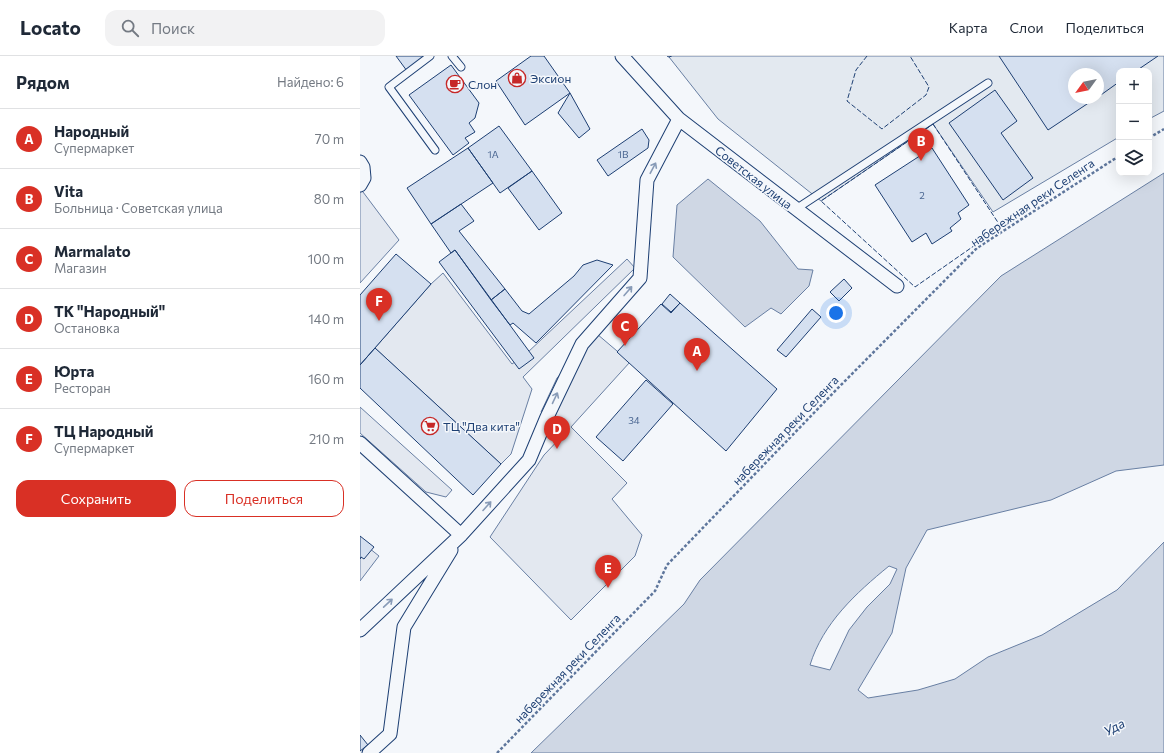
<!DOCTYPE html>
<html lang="ru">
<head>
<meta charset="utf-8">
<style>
	body { margin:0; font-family:Commissioner,sans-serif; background:#f2f2f3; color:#1f2937 }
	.controls { position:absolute; right:12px; top:12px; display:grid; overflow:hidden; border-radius:8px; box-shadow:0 4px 16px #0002 }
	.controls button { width:36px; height:36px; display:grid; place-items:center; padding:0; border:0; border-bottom:1px solid #e0e1e3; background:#fff; color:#1f2937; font:20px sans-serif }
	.compass { position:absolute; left:708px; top:12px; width:36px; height:36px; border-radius:50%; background:#fff; box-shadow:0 4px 16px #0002; rotate:237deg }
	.you { position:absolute; left:476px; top:257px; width:14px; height:14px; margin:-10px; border:3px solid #fff; border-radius:50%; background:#1a73e8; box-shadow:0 0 0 6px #1a73e833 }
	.badge { display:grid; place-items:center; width:26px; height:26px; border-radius:50%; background:#d93025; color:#fff; font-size:13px; font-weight:700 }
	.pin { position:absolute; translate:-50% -33px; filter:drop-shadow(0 1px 2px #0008) }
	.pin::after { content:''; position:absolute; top:21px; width:14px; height:12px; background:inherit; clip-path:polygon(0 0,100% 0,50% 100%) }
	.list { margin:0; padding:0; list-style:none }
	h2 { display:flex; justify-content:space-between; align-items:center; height:52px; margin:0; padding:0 16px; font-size:17px }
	h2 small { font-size:13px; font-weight:400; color:#747a83 }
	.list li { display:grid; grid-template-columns:26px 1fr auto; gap:12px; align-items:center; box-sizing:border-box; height:60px; padding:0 16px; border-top:1px solid #e0e1e3 }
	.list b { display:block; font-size:15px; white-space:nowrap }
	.list p { margin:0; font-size:13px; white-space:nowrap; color:#747a83 }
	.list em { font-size:13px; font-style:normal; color:#747a83 }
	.actions { display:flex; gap:8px; padding:12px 16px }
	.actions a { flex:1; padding:9px 0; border:1px solid #d93025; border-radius:12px; text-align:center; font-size:14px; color:#d93025 }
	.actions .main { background:#d93025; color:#fff }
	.icon { flex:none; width:22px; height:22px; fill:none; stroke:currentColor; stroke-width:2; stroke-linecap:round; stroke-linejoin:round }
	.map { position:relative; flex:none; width:804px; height:697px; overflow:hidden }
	header { display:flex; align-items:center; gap:24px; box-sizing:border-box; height:56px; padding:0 20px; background:#fff; border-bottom:1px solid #e0e1e3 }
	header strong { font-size:19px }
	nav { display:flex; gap:22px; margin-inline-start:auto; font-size:14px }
	.search { width:280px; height:36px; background:#f2f2f3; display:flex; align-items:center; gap:10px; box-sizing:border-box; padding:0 14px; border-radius:12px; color:#747a83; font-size:15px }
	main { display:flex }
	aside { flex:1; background:#fff }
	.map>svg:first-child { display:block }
</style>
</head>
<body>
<header>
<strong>Locato</strong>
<div class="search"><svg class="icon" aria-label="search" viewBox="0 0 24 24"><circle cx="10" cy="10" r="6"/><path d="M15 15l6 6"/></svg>Поиск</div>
<nav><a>Карта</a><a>Слои</a><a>Поделиться</a></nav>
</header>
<main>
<aside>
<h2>Рядом<small>Найдено: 6</small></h2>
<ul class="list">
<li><span class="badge">A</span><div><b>Народный</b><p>Супермаркет</p></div><em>70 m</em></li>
<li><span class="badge">B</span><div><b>Vita</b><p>Больница · Советская улица</p></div><em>80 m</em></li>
<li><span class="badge">C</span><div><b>Marmalato</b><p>Магазин</p></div><em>100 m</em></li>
<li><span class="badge">D</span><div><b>ТК &quot;Народный&quot;</b><p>Остановка</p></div><em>140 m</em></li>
<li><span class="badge">E</span><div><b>Юрта</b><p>Ресторан</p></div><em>160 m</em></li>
<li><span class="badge">F</span><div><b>ТЦ Народный</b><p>Супермаркет</p></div><em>210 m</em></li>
</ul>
<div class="actions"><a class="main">Сохранить</a><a>Поделиться</a></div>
</aside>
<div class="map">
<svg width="804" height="697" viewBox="0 0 804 697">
	<rect width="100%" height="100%" fill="#f4f7fb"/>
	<!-- green -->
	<path fill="#e3e9f0" stroke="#687fa3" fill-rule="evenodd" d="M312,0h492v55l-15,8v-48h-30v66l-126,75 -60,-88 -112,77 -103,-82 -49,-62zM714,18h24v24h-24z"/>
	<!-- parking -->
	<path fill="#e3e8f0" stroke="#687fa3" d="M0,132l39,52 -39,43z
		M267,203l8,9 -112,109 9,12 -21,65 -10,10 -126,-116 56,-64 12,-11 69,91 15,-11z
		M237,278l33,28 -59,65 56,56 -15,16 30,36 -7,21 -64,64 -81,-83 54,-82 20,-21 -23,-22 16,-34z
		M0,351l92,83 -6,7 -20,-5 -66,-59z
		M9,492l10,8 -19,25v-22z"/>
	<!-- water -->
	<path fill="#cfd7e4" stroke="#687fa3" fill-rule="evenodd" d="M804,117v292l-48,6 -65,29 -124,30 -21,38 -14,65 -34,57 10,8 50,-8 37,-11 33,-22 54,-22 75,-45 47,-48v211h-633l153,-149 16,-24 301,-304zM529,510l8,3 -7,15 -23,23 -18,23 -19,40 -20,-5c13,-42 46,-72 79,-99z
		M348,123l52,42 38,48 15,1 -4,16 -28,28 -10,-6 -26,19 -72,-70 4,-52z"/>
	<!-- building -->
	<path fill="#d5e0f0" stroke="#1d3f73" d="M36,0h33l-22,15z
		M171,0h13l26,37 -45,32 -29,-44z
		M639,0h159l-22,15h-17v11l-21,15v-23h-24v24h22l-48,32z
		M91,9l28,38 -4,15 -6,5 6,9 -10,6 4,5 -16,12 -44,-60z
		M635,34l22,31 -16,12 32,45 -30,22 -54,-77z
		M210,37l20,36 -11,9 -21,-25z
		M139,70l33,45 -32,22 -32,-45z
		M282,73l7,11 -1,8 -40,28 -11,-16z
		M108,92l25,35 -62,41 -24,-36z
		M572,92l37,57 -11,8 3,6 -11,9 2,3 -20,13 -6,-11 -14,9 -37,-57z
		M172,115l30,42 -23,17 -31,-42z
		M101,148l13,17 -15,10 46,58 -14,11 -36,-50 -4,3 -20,-29z
		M95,194l79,108 -15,11 -80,-107z
		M36,198l35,30 -71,81v-70z
		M237,204l16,5 -77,78 -23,-20 -3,2 -19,-25 14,-11 17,22 7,3 45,-38 9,-11z
		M484,223l8,9 -13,13 -9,-9z
		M310,238l10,9 -9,9 -9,-8z
		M320,247l97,86 -51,62 -109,-99 44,-48 10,9z
		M452,253l9,8 -35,40 -9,-7z
		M15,292l126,116 -28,31 -113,-107v-23z
		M286,324l27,24 -50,57 -27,-24z
		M0,480l14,11 -10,12 -3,-2 -1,2z
		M0,679l8,10 -8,6z"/>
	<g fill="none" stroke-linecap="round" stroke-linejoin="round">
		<defs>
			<path id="service" d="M70,0l-41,31 46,63
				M92,0l9,11
				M436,153l192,-126"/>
			<path id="minor" d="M262,0l57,63 218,167
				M0,106l3,5 1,11 -4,7
				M0,387l101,92
				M0,574l101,-95 68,-75 18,-43 35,-73 58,-66 7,-98 32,-61
				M9,697l21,-19 14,-107 47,-77"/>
		</defs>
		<!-- service casing -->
		<use href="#service" stroke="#1d3f73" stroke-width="9"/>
		<!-- minor casing -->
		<use href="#minor" stroke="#1d3f73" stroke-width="15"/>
		<!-- path -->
		<path stroke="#5e769c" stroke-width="2.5" stroke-dasharray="3 2" stroke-linecap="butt" d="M789,82l15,-9
			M137,697l158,-162 12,-26 170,-176 140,-141 142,-92"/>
		<!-- service -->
		<use href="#service" stroke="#f4f7fb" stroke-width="7"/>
		<!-- minor -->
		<use href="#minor" stroke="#f4f7fb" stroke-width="13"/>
		<!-- fence -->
		<path stroke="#1d3f73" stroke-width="1" stroke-dasharray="5 2" stroke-linecap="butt" d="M307,0l2,1 3,-1
			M507,0l-11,14 -9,31 35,28 44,-34 3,-8 -19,-31
			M573,68l68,103 -86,60 -94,-86z"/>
	</g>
	<!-- one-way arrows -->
	<defs><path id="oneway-shaft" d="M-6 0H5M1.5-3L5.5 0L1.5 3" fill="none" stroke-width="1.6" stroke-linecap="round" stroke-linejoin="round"/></defs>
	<g stroke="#889bb7">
		<use href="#oneway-shaft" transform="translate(293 112) rotate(-62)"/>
		<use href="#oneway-shaft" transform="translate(268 235) rotate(-49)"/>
		<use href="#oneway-shaft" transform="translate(195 342) rotate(-65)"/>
		<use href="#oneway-shaft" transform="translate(127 450) rotate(-48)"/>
		<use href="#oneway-shaft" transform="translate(28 547) rotate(-43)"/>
	</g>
	<!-- icons -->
	<defs>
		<symbol id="shop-ring" viewBox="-11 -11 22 22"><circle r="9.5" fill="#f4f7fb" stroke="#c62828" stroke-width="1.5"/><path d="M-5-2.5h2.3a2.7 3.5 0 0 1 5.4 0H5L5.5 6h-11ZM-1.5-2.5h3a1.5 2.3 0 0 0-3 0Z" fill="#c62828"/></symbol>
		<symbol id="cafe-ring" viewBox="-11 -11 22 22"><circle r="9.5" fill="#f4f7fb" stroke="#c62828" stroke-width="1.5"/><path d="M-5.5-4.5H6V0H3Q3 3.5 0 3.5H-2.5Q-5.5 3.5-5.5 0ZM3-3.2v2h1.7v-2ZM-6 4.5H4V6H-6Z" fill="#c62828"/></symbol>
		<symbol id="supermarket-ring" viewBox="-11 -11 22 22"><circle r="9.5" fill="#f4f7fb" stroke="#c62828" stroke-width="1.5"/><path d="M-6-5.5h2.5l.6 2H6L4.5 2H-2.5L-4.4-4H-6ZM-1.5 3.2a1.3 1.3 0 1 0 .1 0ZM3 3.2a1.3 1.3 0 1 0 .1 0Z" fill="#c62828"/></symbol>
	</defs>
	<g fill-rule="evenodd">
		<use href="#shop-ring" x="147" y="12" width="20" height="20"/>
		<use href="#cafe-ring" x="85" y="18" width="20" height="20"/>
		<use href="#supermarket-ring" x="60" y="360" width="20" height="20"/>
	</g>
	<g text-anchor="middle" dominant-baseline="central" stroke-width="3" stroke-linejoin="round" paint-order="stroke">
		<!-- number labels -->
		<g font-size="10" fill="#4b6792">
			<text x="133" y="98">1А</text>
			<text x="263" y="98">1В</text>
			<text x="562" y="139">2</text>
			<text x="274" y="364">34</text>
		</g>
		<!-- poi labels -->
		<g font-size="12" fill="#1d3f73" stroke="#f4f7fb" text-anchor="start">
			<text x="170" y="22">Эксион</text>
			<text x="108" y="28">Слон</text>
			<text x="83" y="370">ТЦ "Два кита"</text>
		</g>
		<!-- street labels -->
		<g font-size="12" fill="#1d3f73" stroke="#f4f7fb">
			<text transform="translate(394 121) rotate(38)">Советская улица</text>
			<text transform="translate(672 146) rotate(-34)">набережная реки Селенга</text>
			<text transform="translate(425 374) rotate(-46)">набережная реки Селенга</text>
			<text transform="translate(207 612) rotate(-46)">набережная реки Селенга</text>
		</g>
		<!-- water labels -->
		<g font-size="13" font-style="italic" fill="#1d3f73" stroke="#f4f7fb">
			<text transform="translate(754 671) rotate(-28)">Уда</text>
		</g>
	</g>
</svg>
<div class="controls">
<button>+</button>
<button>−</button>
<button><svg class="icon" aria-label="layers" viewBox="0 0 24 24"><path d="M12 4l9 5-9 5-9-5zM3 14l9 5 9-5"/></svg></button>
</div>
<svg class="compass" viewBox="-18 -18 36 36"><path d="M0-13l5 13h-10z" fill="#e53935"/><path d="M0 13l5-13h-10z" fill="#747a83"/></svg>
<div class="you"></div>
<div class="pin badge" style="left:337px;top:315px">A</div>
<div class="pin badge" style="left:561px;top:105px">B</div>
<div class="pin badge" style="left:265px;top:290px">C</div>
<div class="pin badge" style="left:197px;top:393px">D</div>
<div class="pin badge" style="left:248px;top:532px">E</div>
<div class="pin badge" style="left:19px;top:265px">F</div>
</div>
</main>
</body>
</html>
